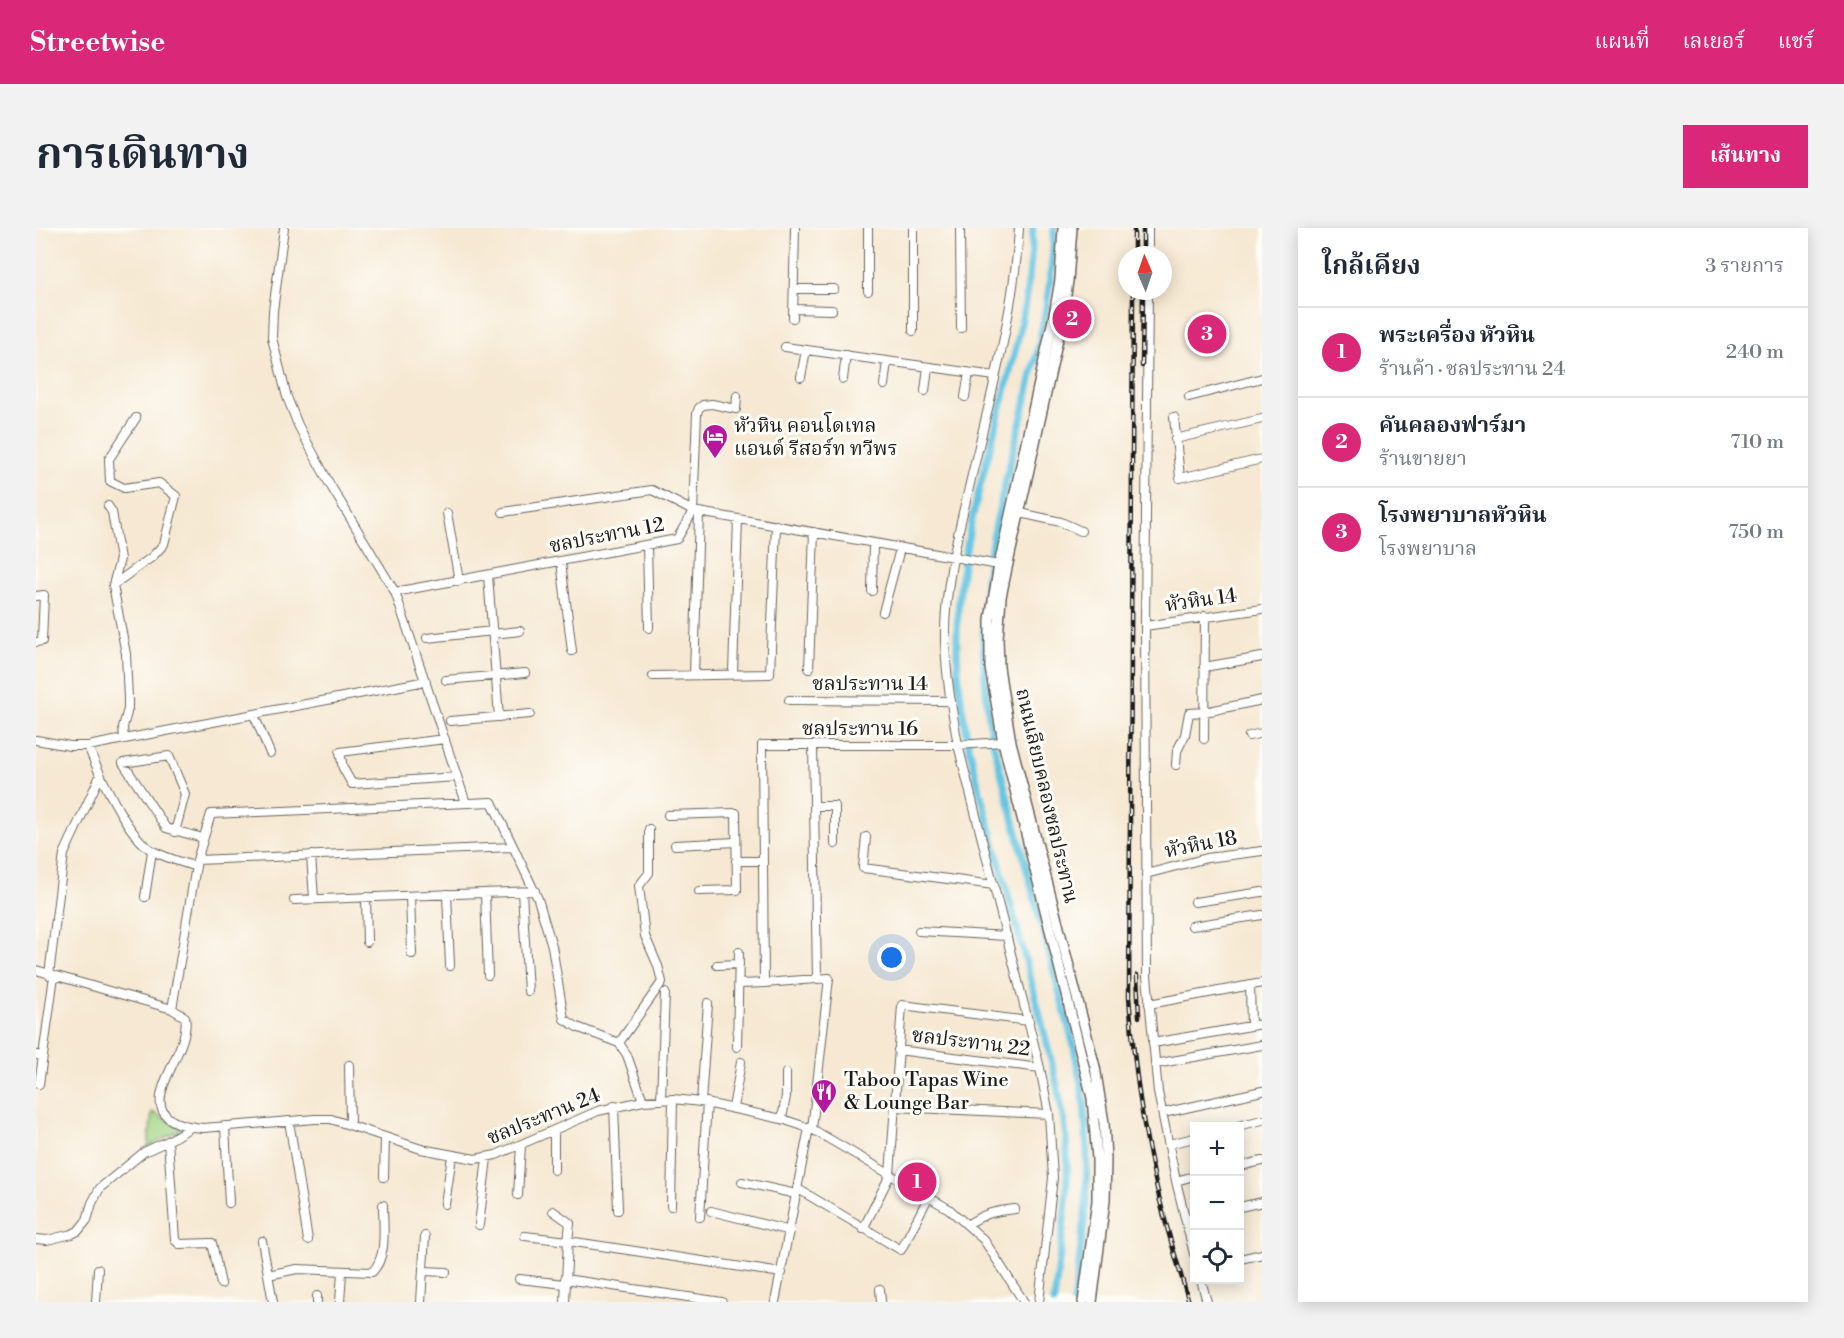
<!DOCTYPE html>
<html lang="th">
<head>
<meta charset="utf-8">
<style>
	body { margin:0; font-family:"Libre Bodoni","Noto Serif Thai",serif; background:#f2f2f3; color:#1f2937 }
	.controls { position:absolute; right:18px; bottom:18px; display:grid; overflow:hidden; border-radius:0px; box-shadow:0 3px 15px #0003 }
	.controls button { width:54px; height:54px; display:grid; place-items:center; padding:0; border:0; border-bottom:2px solid #e0e1e3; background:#fff; color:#1f2937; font:30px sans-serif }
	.compass { position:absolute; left:1082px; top:18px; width:54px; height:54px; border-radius:50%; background:#fff; box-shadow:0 3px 15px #0003; rotate:358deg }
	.you { position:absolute; left:856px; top:730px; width:21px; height:21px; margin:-15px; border:4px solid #fff; border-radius:50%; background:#1a73e8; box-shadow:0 0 0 9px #1a73e833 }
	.badge { display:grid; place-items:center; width:39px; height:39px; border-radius:50%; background:#db2777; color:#fff; font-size:20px; font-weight:700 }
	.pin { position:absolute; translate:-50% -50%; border:3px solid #fff; box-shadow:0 2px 6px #0006 }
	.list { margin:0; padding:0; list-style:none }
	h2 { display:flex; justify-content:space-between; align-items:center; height:78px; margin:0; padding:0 24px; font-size:26px }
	h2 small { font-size:20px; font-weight:400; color:#747a83 }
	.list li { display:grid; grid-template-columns:39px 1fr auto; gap:18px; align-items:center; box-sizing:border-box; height:90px; padding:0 24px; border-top:2px solid #e0e1e3 }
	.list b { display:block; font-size:22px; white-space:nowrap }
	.list p { margin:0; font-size:20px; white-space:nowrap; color:#747a83 }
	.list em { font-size:20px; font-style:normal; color:#747a83 }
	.icon { flex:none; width:33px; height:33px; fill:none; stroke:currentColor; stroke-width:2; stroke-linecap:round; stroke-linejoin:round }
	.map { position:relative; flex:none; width:1226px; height:1074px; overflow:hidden; border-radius:0px }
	header { display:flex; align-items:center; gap:36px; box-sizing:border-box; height:84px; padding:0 30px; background:#db2777; color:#fff }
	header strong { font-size:28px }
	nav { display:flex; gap:33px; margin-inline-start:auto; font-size:21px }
	.intro { display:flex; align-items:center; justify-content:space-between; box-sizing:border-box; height:144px; padding:0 36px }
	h1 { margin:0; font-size:42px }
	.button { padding:15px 27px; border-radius:0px; background:#db2777; color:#fff; font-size:21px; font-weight:700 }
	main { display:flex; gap:36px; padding:0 36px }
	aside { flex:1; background:#fff; border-radius:0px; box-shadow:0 3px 15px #0003 }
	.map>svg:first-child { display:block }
</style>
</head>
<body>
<header>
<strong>Streetwise</strong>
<nav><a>แผนที่</a><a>เลเยอร์</a><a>แชร์</a></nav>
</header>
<div class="intro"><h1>การเดินทาง</h1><a class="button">เส้นทาง</a></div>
<main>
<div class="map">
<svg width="1226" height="1074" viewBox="0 0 1226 1074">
	<rect width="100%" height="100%" fill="#fdfcf7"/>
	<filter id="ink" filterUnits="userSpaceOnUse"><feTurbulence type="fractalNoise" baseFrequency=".0167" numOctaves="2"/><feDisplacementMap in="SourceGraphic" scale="12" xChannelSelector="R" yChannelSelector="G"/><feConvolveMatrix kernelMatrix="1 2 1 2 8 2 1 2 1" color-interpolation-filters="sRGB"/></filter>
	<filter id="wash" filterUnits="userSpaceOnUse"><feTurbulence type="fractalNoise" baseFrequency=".008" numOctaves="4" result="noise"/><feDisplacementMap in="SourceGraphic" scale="24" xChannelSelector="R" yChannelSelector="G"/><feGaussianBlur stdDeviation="1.35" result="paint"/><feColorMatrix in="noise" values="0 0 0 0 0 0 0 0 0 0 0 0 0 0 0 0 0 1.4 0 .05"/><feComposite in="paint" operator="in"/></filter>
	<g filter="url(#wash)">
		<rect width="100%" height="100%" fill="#f6e8d2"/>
		<!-- green -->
		<path fill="#a1d585" stroke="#5e7850" stroke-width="1.5" d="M116,884l31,17 -35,18z"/>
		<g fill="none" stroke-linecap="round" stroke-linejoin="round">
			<!-- canal -->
			<path stroke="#65c6e4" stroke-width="7" d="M997,0c-4,142 -79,280 -76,421 1,57 15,114 30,168 18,67 37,135 54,202 9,39 21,79 25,119 5,54 -6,110 -12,164
				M1018,0c-3,111 -45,217 -64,326 -11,62 -7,119 1,181l83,312 10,55 3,47 -1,57 -12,96"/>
		</g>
	</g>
	<g filter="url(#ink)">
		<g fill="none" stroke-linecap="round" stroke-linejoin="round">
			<defs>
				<path id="minor" d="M248,0l-11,83 -1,27 15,59 11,28 31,58 66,109 71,211
					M832,0v63
					M877,0v103
					M924,0l1,100
					M983,0c-5,89 -31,177 -51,264 -12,49 -24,99 -23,149 1,35 7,70 13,104l82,323 9,46 4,64 -14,124
					M1112,27v-27
					M759,61h39
					M1112,63l-3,335 2,350 11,116 18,89 18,73
					M758,81l38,1
					M757,90l2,-90
					M749,119l210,29
					M765,149l5,-27
					M807,151l3,-24
					M848,157l3,-24
					M889,163l3,-24
					M929,169l4,-24
					M1153,169l73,-19
					M1138,189l6,61 82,-19
					M1139,211l87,-20
					M72,278l4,6 8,47 -7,26
					M467,284l149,-22 41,21 4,-98 2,-5 4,-3 9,-1 24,5 1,-13
					M411,285l12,68
					M984,285l41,9 20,9
					M611,318l2,82
					M525,334l11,89
					M452,348l11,141
					M836,363l1,-47
					M359,364l282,-53 16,-28 306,54
					M0,368l8,-1 -2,46 -6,1
					M847,384l17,-63
					M1109,398l117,-17
					M457,406l27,-3
					M391,410l66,-7
					M1168,439l58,-10
					M773,441l5,-137
					M697,445l5,-154
					M658,447l5,-162
					M617,448l117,-2 6,-149
					M410,452l79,-7
					M753,472l162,1
					M218,487l16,38
					M414,493l80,-7
					M1213,508l13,-3
					M88,510l-1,-11 5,-18v-10l-2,-45 -13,-69 39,-28 12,-13 12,-48 -17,-13 -35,5 -14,-7 -1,-22 27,-41
					M409,511l-105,13 3,16 9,16 105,-7
					M1168,511l1,-123
					M0,512l34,6h18l338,-65
					M52,518c10,26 40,92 65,105 13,7 29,11 43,16
					M777,518l4,232
					M1140,537l1,-14 8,-16 4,-22 16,-1 57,-12
					M779,578h20v38
					M632,587l68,-2 1,77 -38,1
					M139,604l10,-38 -16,-38 -46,7 43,65 37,10
					M830,609l-3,31 131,17
					M639,617l61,-3
					M275,627l3,44
					M161,632l316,-13
					M700,633h27
					M1110,646l61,-16 55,-7
					M486,664l6,99
					M449,665l3,82
					M411,666l3,72
					M374,668l2,58
					M109,669l7,-46
					M330,669l1,45
					M258,672l241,-9
					M1159,674l67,-10
					M1156,698l70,-11
					M883,703l88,5
					M681,737l22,-1
					M0,742l136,39 13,8c9,39 -71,104 18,111l112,-9h16l90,30 54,10 21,-4 102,-44 45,-10 30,-2 28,3 81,17 30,10 137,80 35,31 40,62
					M13,747l15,-121 36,-78
					M704,756l24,-1
					M1214,757l1,41
					M1113,776l113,-21
					M136,781l25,-149 14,-46 281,-12 46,97 14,47 12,73 13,8 42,16 8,12 16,46
					M583,815l43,-61 -4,-16 -13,-30 -6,-50 10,-13v-44
					M1117,815l109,-19
					M701,819l2,-95
					M862,822l142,18
					M0,827l7,1 11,-80
					M1119,836l107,-19
					M313,837l1,60
					M3,856l4,-28
					M625,872l4,-107
					M665,874l7,-99
					M578,878l4,104
					M858,879l155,7
					M697,880l8,-46
					M1127,885l99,-22
					M746,891l4,-23v-23
					M253,893l19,119
					M189,898l4,77
					M1202,898l24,-6
					M776,901l17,-151 -65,5 -2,-238h196l45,-3
					M518,902v40
					M132,913l7,99 4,4 33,-1 9,41
					M1133,916l25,-6
					M1204,938l22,-5
					M348,949l1,-40
					M1140,953l18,-5
					M706,954l54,12
					M762,961l103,61 28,-54
					M482,967l3,-50
					M409,976l7,-48
					M635,978l2,-107
					M1204,979l22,-5
					M675,983l79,20
					M664,989l7,-115
					M1150,992l8,-2
					M443,997l8,-67
					M931,997c17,-12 29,-14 48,-16
					M827,1001l27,-54 12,-170 127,16
					M489,1008l43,5 2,-18 -17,-12
					M0,1011l11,1 25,-6 6,-3 9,-11 5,-17 8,-15 44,-36 24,-11 23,-14
					M226,1013l11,61
					M1204,1031l22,-5
					M388,1043l22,1
					M232,1047l29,-6 75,3c16,-15 11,-47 11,-67
					M483,1051l46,5
					M529,1051l157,23
					M1165,1052l6,22
					M844,1061l1,13
					M60,1074l2,-33
					M281,1074v-6
					M304,1074l2,-30
					M385,1074l4,-66
					M529,1074l3,-61 214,32
					M739,1074l34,-174"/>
				<path id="tertiary" d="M1027,0l-3,52 -6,35 -55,250 -9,54v49l13,74 89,356 5,61v42l-14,101
					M1036,0l-4,53 -5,36 -56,251 -6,29 -3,42 1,28 4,27 8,48 84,325 9,56 2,36 -1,42 -13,101"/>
			</defs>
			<!-- minor casing -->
			<use href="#minor" stroke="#68635c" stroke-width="10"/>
			<!-- tertiary casing -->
			<use href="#tertiary" stroke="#68635c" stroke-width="12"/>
			<!-- minor -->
			<use href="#minor" stroke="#fff" stroke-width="8"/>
			<!-- tertiary -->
			<use href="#tertiary" stroke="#fff" stroke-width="9"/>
			<defs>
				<path id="rail" d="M1098,27v-27
					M1107,27v-27
					M1097,63l-4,705c4,55 10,110 22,164 9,48 24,95 38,142
					M1106,138l1,-75
					M1101,747l2,42"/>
			</defs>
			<!-- rail casing -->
			<use href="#rail" stroke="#1c1c1c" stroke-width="4.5"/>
			<!-- rail -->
			<use href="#rail" stroke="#fdfcf7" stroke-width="2" stroke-dasharray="7" stroke-linecap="butt"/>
		</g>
	</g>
	<!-- icons -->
	<defs>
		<symbol id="hotel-pin" viewBox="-11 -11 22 30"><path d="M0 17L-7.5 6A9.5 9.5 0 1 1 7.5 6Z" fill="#b5179e" stroke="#fdfcf7"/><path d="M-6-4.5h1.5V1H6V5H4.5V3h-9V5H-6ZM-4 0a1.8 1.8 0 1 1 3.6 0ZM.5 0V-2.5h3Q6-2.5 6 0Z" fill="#fff"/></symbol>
		<symbol id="restaurant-pin" viewBox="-11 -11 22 30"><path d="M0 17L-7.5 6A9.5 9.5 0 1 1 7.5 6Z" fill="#b5179e" stroke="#fdfcf7"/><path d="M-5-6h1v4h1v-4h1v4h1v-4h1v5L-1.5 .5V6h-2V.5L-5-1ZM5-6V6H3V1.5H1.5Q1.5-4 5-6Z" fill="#fff"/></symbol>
	</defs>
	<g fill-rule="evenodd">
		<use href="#hotel-pin" x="664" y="194" width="30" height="40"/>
		<use href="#restaurant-pin" x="773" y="849" width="30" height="40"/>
	</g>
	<g text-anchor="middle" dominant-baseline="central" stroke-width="6" stroke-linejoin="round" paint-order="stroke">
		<!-- poi labels -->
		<g font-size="20" fill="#1c1c1c" stroke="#fdfcf7" text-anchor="start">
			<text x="698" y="198">หัวหิน คอนโดเทล<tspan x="698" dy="23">แอนด์ รีสอร์ท ทวีพร</tspan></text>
			<text x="808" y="852">Taboo Tapas Wine<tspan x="808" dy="23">&amp; Lounge Bar</tspan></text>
		</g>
		<!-- street labels -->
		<g font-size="20" fill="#1c1c1c" stroke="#fdfcf7">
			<text transform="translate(571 308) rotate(-11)">ชลประทาน 12</text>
			<text transform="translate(1165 373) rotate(-8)">หัวหิน 14</text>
			<text x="834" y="456">ชลประทาน 14</text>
			<text x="824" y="501">ชลประทาน 16</text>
			<text transform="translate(1010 568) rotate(77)">ถนนเลียบคลองชลประทาน</text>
			<text transform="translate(1165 617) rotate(-11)">หัวหิน 18</text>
			<text transform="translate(935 815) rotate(7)">ชลประทาน 22</text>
			<text transform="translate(508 889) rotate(-22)">ชลประทาน 24</text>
		</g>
	</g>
</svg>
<div class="controls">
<button>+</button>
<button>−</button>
<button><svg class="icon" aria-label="locate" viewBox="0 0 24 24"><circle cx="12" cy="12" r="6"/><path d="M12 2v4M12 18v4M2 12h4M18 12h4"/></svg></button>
</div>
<svg class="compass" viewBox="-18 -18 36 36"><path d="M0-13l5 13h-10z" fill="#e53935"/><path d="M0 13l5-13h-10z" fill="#747a83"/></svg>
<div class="you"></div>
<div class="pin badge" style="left:881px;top:954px">1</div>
<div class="pin badge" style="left:1036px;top:91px">2</div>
<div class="pin badge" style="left:1171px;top:106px">3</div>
</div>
<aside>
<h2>ใกล้เคียง<small>3 รายการ</small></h2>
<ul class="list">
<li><span class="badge">1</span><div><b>พระเครื่อง หัวหิน</b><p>ร้านค้า · ชลประทาน 24</p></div><em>240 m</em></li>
<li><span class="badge">2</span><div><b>คันคลองฟาร์มา</b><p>ร้านขายยา</p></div><em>710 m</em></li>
<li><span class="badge">3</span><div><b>โรงพยาบาลหัวหิน</b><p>โรงพยาบาล</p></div><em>750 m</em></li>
</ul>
</aside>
</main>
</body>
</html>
